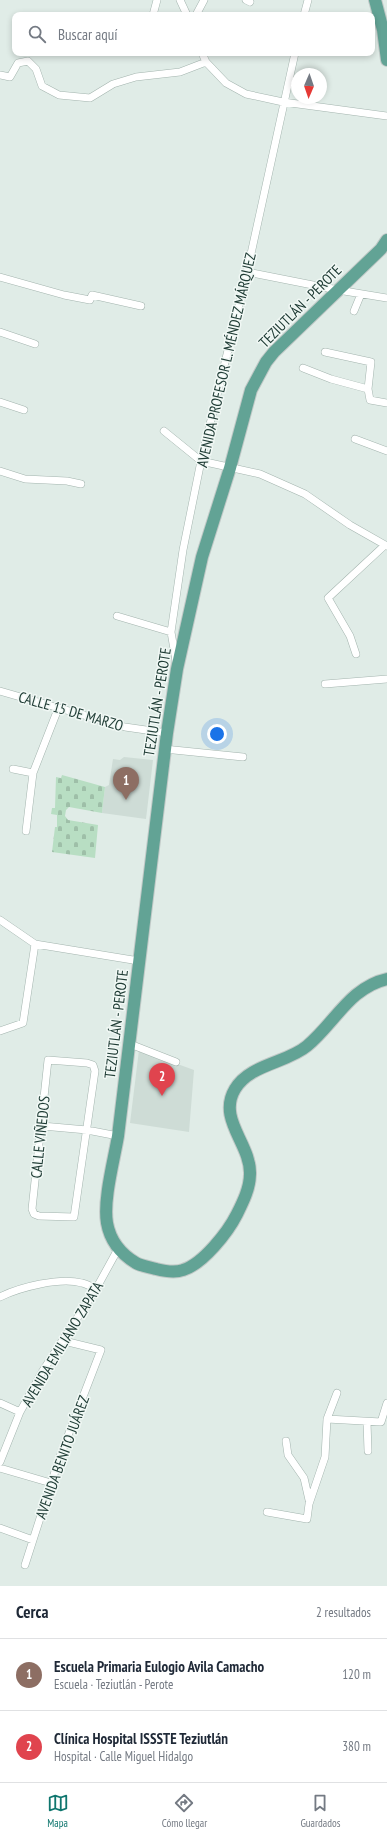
<!DOCTYPE html>
<html lang="es">
<head>
<meta charset="utf-8">
<style>
	body { margin:0; font-family:"PT Sans Narrow",sans-serif; background:#f2f2f3; color:#1f2937 }
	.compass { position:absolute; left:291px; top:68px; width:36px; height:36px; border-radius:50%; background:#fff; box-shadow:0 2px 6px #0003; rotate:182deg }
	.you { position:absolute; left:217px; top:734px; width:14px; height:14px; margin:-10px; border:3px solid #fff; border-radius:50%; background:#1a73e8; box-shadow:0 0 0 6px #1a73e833 }
	.badge { display:grid; place-items:center; width:26px; height:26px; border-radius:50%; background:#0f766e; color:#fff; font-size:13px; font-weight:700 }
	.pin { position:absolute; translate:-50% -33px; filter:drop-shadow(0 1px 2px #0008) }
	.pin::after { content:''; position:absolute; top:21px; width:14px; height:12px; background:inherit; clip-path:polygon(0 0,100% 0,50% 100%) }
	.list { margin:0; padding:0; list-style:none }
	h2 { display:flex; justify-content:space-between; align-items:center; height:52px; margin:0; padding:0 16px; font-size:17px }
	h2 small { font-size:13px; font-weight:400; color:#747a83 }
	.list li { display:grid; grid-template-columns:26px 1fr auto; gap:12px; align-items:center; box-sizing:border-box; height:72px; padding:0 16px; border-top:1px solid #e0e1e3 }
	.list b { display:block; font-size:15px; white-space:nowrap }
	.list p { margin:0; font-size:13px; white-space:nowrap; color:#747a83 }
	.list em { font-size:13px; font-style:normal; color:#747a83 }
	.icon { flex:none; width:22px; height:22px; fill:none; stroke:currentColor; stroke-width:2; stroke-linecap:round; stroke-linejoin:round }
	.map { position:relative; flex:none; width:387px; height:1586px; overflow:hidden }
	.search { position:absolute; background:#fff; box-shadow:0 2px 6px #0003; left:12px; right:12px; top:12px; height:44px; display:flex; align-items:center; gap:10px; box-sizing:border-box; padding:0 14px; border-radius:8px; color:#747a83; font-size:15px }
	.sheet { height:196px; background:#fff }
	nav { display:flex; justify-content:space-around; align-items:center; box-sizing:border-box; height:56px; border-top:1px solid #e0e1e3; background:#fff; font-size:11px; color:#747a83 }
	nav a { display:grid; justify-items:center; gap:2px }
	nav .on { color:#0f766e }
	.map>svg:first-child { display:block }
</style>
</head>
<body>
<div class="map">
<svg width="387" height="1586" viewBox="0 0 387 1586">
	<defs>
		<pattern id="cemetery-stones" width="16" height="16" patternUnits="userSpaceOnUse"><rect width="16" height="16" fill="#b8dec3"/><path d="M2 7V4a2 2 0 0 1 4 0v3zM10 15v-3a2 2 0 0 1 4 0v3z" fill="#9ebfa8"/></pattern>
	</defs>
	<rect width="100%" height="100%" fill="#e0ece7"/>
	<!-- built -->
	<path fill="#cedcd6" d="M124,757l29,3 -7,59 -44,-6 3,-26 4,-2 4,-26 7,1z
		M139,1050l55,20 -5,62 -59,-9z"/>
	<!-- cemetery -->
	<path fill="url(#cemetery-stones)" d="M62,775l43,12 -3,26 -33,-6 -3,3 -1,6 3,4 30,5 -3,33 -43,-6 3,-25h2v-12l-6,-1 1,-6h3l1,-31 5,1z"/>
	<g fill="none" stroke-linecap="round" stroke-linejoin="round">
		<defs>
			<path id="minor" d="M180,0l7,15
				M246,0l4,2
				M153,15l4,-15
				M196,15l8,-15
				M304,15l4,-15
				M202,53l4,9 20,21 20,11 37,8 104,14
				M0,75l10,2 8,-14 10,-2 8,8 6,17 17,9 31,3 23,-14 23,-7 44,-5 26,-10
				M247,272l91,18 49,8
				M0,277l64,18 26,5 2,-5 49,11
				M354,311l7,-17
				M0,332l35,12
				M325,352l46,10 -3,27 2,11 17,3
				M303,368l28,11 37,10
				M0,402l24,8
				M164,431l37,30 59,13 45,20 45,31 37,21
				M355,439l32,12
				M0,471l25,8 42,2 14,3
				M117,616l54,16
				M356,654l-6,-18 -22,-38 57,-53
				M176,661l-5,-29 12,-82 18,-89 46,-189 48,-219
				M325,684l62,-5
				M0,691l125,36 42,6
				M164,749l79,8
				M13,769l20,4
				M26,831l7,-58 25,-64
				M0,920l35,24 104,17
				M0,1031l23,-8 12,-79
				M130,1044l46,18
				M48,1060l39,3 6,2 2,6 -21,146 -35,-1 -5,-2 -2,-5z
				M42,1126l45,4 31,6
				M0,1297c20,-10 60,-20 82,-14 5,1 10,4 14,6
				M0,1403l20,9
				M327,1419l54,3 6,-19
				M367,1422l1,29
				M286,1441l2,14 16,23 5,22
				M0,1462l20,-50 22,-40 54,-83 22,-40
				M0,1468l51,15
				M267,1512l40,7 2,-15 16,-47 2,-38 10,-26
				M0,1528l33,12
				M25,1565l34,-106 42,-109 -37,-9"/>
			<path id="primary" d="M375,0l8,30 4,30
				M387,240l-6,9 -107,103 -8,10 -15,28 -21,78 -28,89 -25,112 -10,64 -49,403c-4,24 -15,64 -11,87 3,17 14,31 29,40 5,3 14,4 20,6 8,2 19,4 27,1 20,-6 45,-38 54,-56 6,-12 13,-26 13,-40 1,-30 -33,-55 -15,-85 15,-25 52,-26 72,-43 27,-22 43,-59 80,-67"/>
		</defs>
		<!-- minor casing -->
		<use href="#minor" stroke="#a3b4ae" stroke-width="8"/>
		<!-- primary casing -->
		<use href="#primary" stroke="#c1c9c7" stroke-width="14"/>
		<!-- minor -->
		<use href="#minor" stroke="#fff" stroke-width="7"/>
		<!-- primary -->
		<use href="#primary" stroke="#62a395" stroke-width="12"/>
	</g>
	<g text-anchor="middle" dominant-baseline="central" stroke-width="3" stroke-linejoin="round" paint-order="stroke">
		<!-- street labels -->
		<g font-size="15" fill="#203d36" stroke="#f1f8f5">
			<text transform="translate(300 306) rotate(-45)">TEZIUTLÁN - PEROTE</text>
			<text transform="translate(226 360) rotate(-77)">AVENIDA PROFESOR L. MÉNDEZ MÁRQUEZ</text>
			<text transform="translate(157 702) rotate(-81)">TEZIUTLÁN - PEROTE</text>
			<text transform="translate(71 711) rotate(16)">CALLE 15 DE MARZO</text>
			<text transform="translate(116 1024) rotate(-83)">TEZIUTLÁN - PEROTE</text>
			<text transform="translate(40 1137) rotate(-84)">CALLE VIÑEDOS</text>
			<text transform="translate(62 1344) rotate(-59)">AVENIDA EMILIANO ZAPATA</text>
			<text transform="translate(62 1457) rotate(-70)">AVENIDA BENITO JUÁREZ</text>
		</g>
	</g>
</svg>
<svg class="compass" viewBox="-18 -18 36 36"><path d="M0-13l5 13h-10z" fill="#e53935"/><path d="M0 13l5-13h-10z" fill="#747a83"/></svg>
<div class="you"></div>
<div class="pin badge" style="left:126px;top:800px;background:#8d6e63">1</div>
<div class="pin badge" style="left:162px;top:1096px;background:#e0444e">2</div>
<div class="search"><svg class="icon" aria-label="search" viewBox="0 0 24 24"><circle cx="10" cy="10" r="6"/><path d="M15 15l6 6"/></svg>Buscar aquí</div>
</div>
<section class="sheet">
<h2>Cerca<small>2 resultados</small></h2>
<ul class="list">
<li><span class="badge" style="background:#8d6e63">1</span><div><b>Escuela Primaria Eulogio Avila Camacho</b><p>Escuela · Teziutlán - Perote</p></div><em>120 m</em></li>
<li><span class="badge" style="background:#e0444e">2</span><div><b>Clínica Hospital ISSSTE Teziutlán</b><p>Hospital · Calle Miguel Hidalgo</p></div><em>380 m</em></li>
</ul>
</section>
<nav>
<a class="on"><svg class="icon" aria-label="map" viewBox="0 0 24 24"><path d="M3 6l6-2 6 2 6-2v14l-6 2-6-2-6 2zM9 4v14M15 6v14"/></svg>Mapa</a>
<a><svg class="icon" aria-label="directions" viewBox="0 0 24 24"><path d="M12 3l9 9-9 9-9-9zM9 14v-3h6M13 9l2 2-2 2"/></svg>Cómo llegar</a>
<a><svg class="icon" aria-label="saved" viewBox="0 0 24 24"><path d="M7 4h10v16l-5-4-5 4z"/></svg>Guardados</a>
</nav>
</body>
</html>
